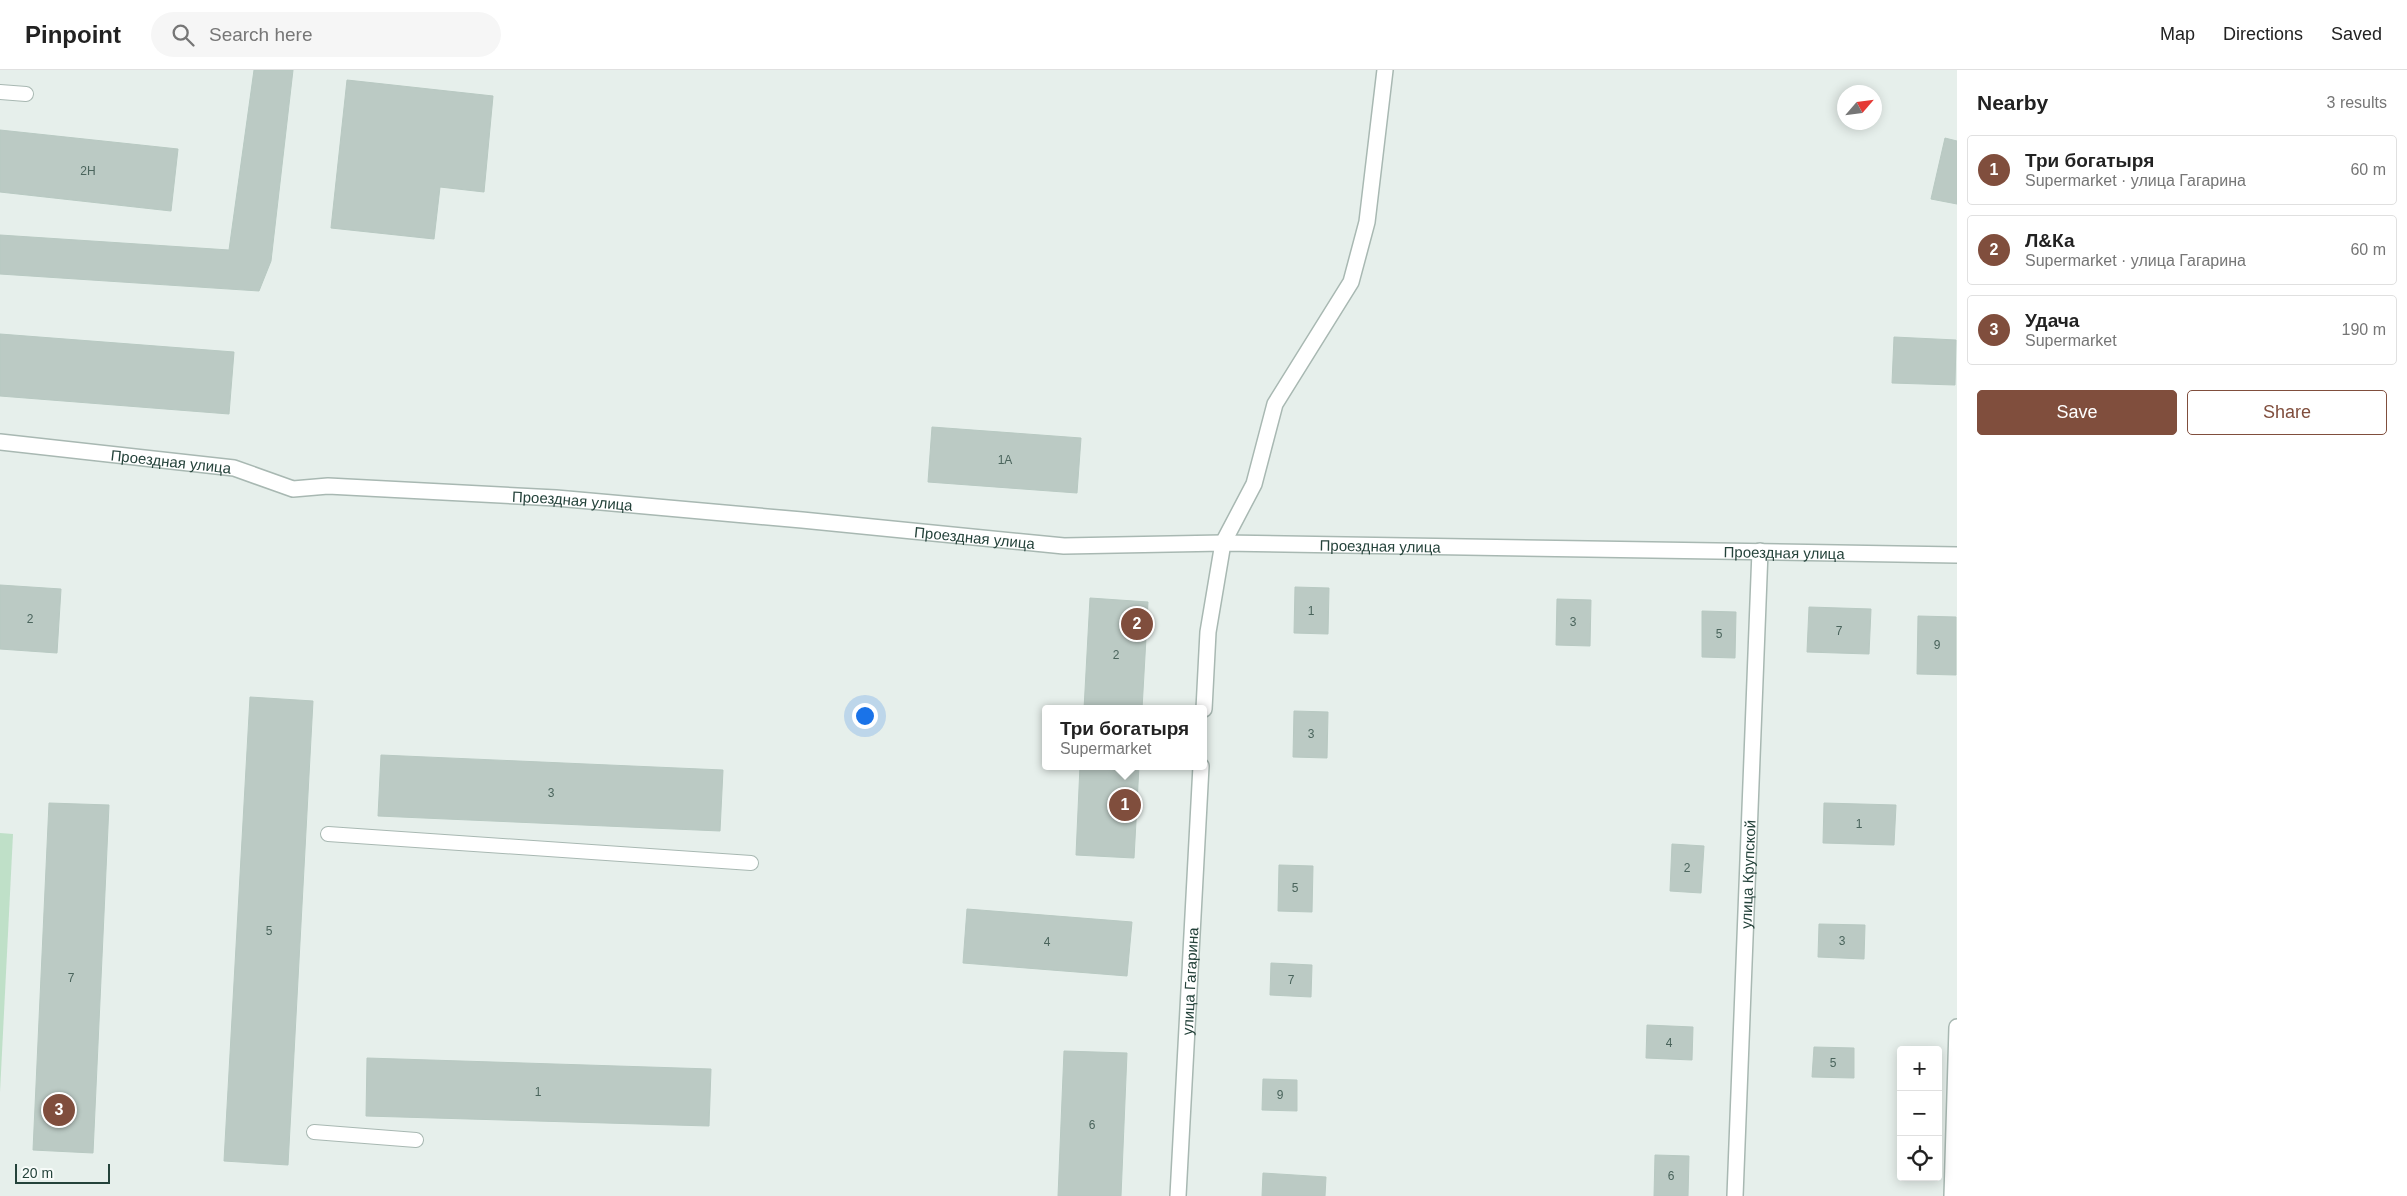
<!DOCTYPE html>
<html lang="en">
<head>
<meta charset="utf-8">
<style>
	body { margin:0; font-family:Helvetica,sans-serif; background:#f6f6f6; color:#222 }
	.controls { position:absolute; right:15px; bottom:15px; display:grid; overflow:hidden; border-radius:5px; box-shadow:0 2px 12px #0003 }
	.controls button { width:45px; height:45px; display:grid; place-items:center; padding:0; border:0; border-bottom:1px solid #e0e0e0; background:#fff; color:#222; font:25px sans-serif }
	.compass { position:absolute; left:1837px; top:15px; width:45px; height:45px; border-radius:50%; background:#fff; box-shadow:0 2px 12px #0003; rotate:62deg }
	.scale { position:absolute; left:15px; bottom:12px; width:95px; box-sizing:border-box; padding-left:5px; border:2px solid #24423a; border-top:0; font-size:14px; line-height:18px; white-space:nowrap; color:#24423a; -webkit-text-stroke:4px #f7fbf9; paint-order:stroke }
	.you { position:absolute; left:864px; top:645px; width:18px; height:18px; margin:-12px; border:4px solid #fff; border-radius:50%; background:#1a73e8; box-shadow:0 0 0 8px #1a73e833 }
	.badge { display:grid; place-items:center; width:32px; height:32px; border-radius:50%; background:#804e3d; color:#fff; font-size:16px; font-weight:700 }
	.pin { position:absolute; translate:-50% -50%; border:2px solid #fff; box-shadow:0 1px 5px #0006 }
	.popup { position:absolute; left:1042px; top:635px; width:165px; height:65px; box-sizing:border-box; display:grid; place-content:center; border-radius:5px; background:#fff; filter:drop-shadow(0 1px 4px #0005); font-size:16px; white-space:nowrap; color:#767676 }
	.popup b { font-size:19px; color:#222 }
	.popup::after { content:''; position:absolute; left:50%; top:100%; margin-left:-10px; border:10px solid transparent; border-top-color:#fff }
	.list { margin:0; padding:0; list-style:none }
	h2 { display:flex; justify-content:space-between; align-items:center; height:65px; margin:0; padding:0 20px; font-size:21px }
	h2 small { font-size:16px; font-weight:400; color:#767676 }
	.list li { display:grid; grid-template-columns:32px 1fr auto; gap:15px; align-items:center; box-sizing:border-box; height:70px; margin:0 10px 10px; padding:0 10px; border:1px solid #e0e0e0; border-radius:5px }
	.list b { display:block; font-size:19px; white-space:nowrap }
	.list p { margin:0; font-size:16px; white-space:nowrap; color:#767676 }
	.list em { font-size:16px; font-style:normal; color:#767676 }
	.actions { display:flex; gap:10px; padding:15px 20px }
	.actions a { flex:1; padding:11px 0; border:1px solid #804e3d; border-radius:5px; text-align:center; font-size:18px; color:#804e3d }
	.actions .main { background:#804e3d; color:#fff }
	.icon { flex:none; width:28px; height:28px; fill:none; stroke:currentColor; stroke-width:2; stroke-linecap:round; stroke-linejoin:round }
	.map { position:relative; flex:none; width:1957px; height:1126px; overflow:hidden }
	header { display:flex; align-items:center; gap:30px; box-sizing:border-box; height:70px; padding:0 25px; background:#fff; border-bottom:1px solid #e0e0e0 }
	header strong { font-size:24px }
	nav { display:flex; gap:28px; margin-inline-start:auto; font-size:18px }
	.search { width:350px; height:45px; background:#f6f6f6; display:flex; align-items:center; gap:12px; box-sizing:border-box; padding:0 18px; border-radius:28px; color:#767676; font-size:19px }
	main { display:flex }
	aside { flex:1; background:#fff }
	.map>svg:first-child { display:block }
</style>
</head>
<body>
<header>
<strong>Pinpoint</strong>
<div class="search"><svg class="icon" aria-label="search" viewBox="0 0 24 24"><circle cx="10" cy="10" r="6"/><path d="M15 15l6 6"/></svg>Search here</div>
<nav><a>Map</a><a>Directions</a><a>Saved</a></nav>
</header>
<main>
<div class="map">
<svg width="1957" height="1126" viewBox="0 0 1957 1126">
	<rect width="100%" height="100%" fill="#e6efeb"/>
	<!-- green -->
	<path fill="#bfe0c8" d="M0,763l13,1 -13,258z"/>
	<!-- building -->
	<path fill="#bbcac4" stroke="#b8c9c2" d="M254,0h39l-22,191 -12,30 -259,-17v-39l229,15z
		M347,10l146,16 -9,96 -44,-5 -6,52 -103,-11z
		M0,60l178,19 -7,62 -171,-19z
		M1945,68l12,3v63l-26,-5z
		M0,264l234,18 -5,62 -229,-18z
		M1894,267l62,3 -1,45 -63,-2z
		M932,357l149,11 -4,55 -149,-11z
		M0,515l61,4 -4,64 -57,-4z
		M1295,517l34,1 -1,46 -34,-1z
		M1090,528l58,4 -6,107h-58z
		M1557,529l34,1 -1,46 -34,-1z
		M1809,537l62,2 -2,45 -62,-2z
		M1702,541l34,1 -1,46 -33,-1z
		M1918,546l38,1v58l-39,-1z
		M250,627l63,4 -25,464 -64,-4z
		M1294,641l34,1 -1,46 -34,-1z
		M381,685l342,15 -3,61 -342,-15z
		M1080,696h59l-5,92 -58,-3z
		M49,733l60,2 -16,348 -60,-3z
		M1824,733l72,2 -2,40 -71,-2z
		M1672,774l32,2 -3,47 -31,-2z
		M1279,795l34,1 -1,46 -34,-1z
		M967,839l165,13 -5,54 -164,-13z
		M1819,854l46,1 -1,34 -46,-2z
		M1271,893l41,2 -1,32 -41,-2z
		M1647,955l46,2 -1,33 -46,-2z
		M1814,977l40,1v30l-42,-1z
		M1064,981l63,2 -6,143h-63z
		M367,988l344,11 -2,57 -343,-10z
		M1263,1009l34,1v31l-35,-1z
		M1655,1085l34,1 -1,40h-34z
		M1263,1103l63,4 -1,19h-63z"/>
	<g fill="none" stroke-linecap="round" stroke-linejoin="round">
		<defs>
			<path id="lane" d="M0,22l26,2
				M328,764l423,29
				M314,1062l102,8"/>
			<g id="street">
				<path id="s1" d="M0,372l234,26 59,21 35,-3 228,12 246,22 262,26 159,-3 734,12"/>
				<path d="M1204,639l4,-77 15,-89 31,-59 21,-80 76,-122 16,-60 18,-152"/>
				<path id="s2" d="M1178,1126l23,-430"/>
				<path id="s3" d="M1735,1126l25,-645"/>
				<path d="M1952,1126l5,-169"/>
			</g>
		</defs>
		<!-- lane casing -->
		<use href="#lane" stroke="#a8b8b2" stroke-width="16"/>
		<!-- street casing -->
		<use href="#street" stroke="#a8b8b2" stroke-width="18"/>
		<!-- lane -->
		<use href="#lane" stroke="#fff" stroke-width="14"/>
		<!-- street -->
		<use href="#street" stroke="#fff" stroke-width="15"/>
	</g>
	<g text-anchor="middle" dominant-baseline="central" stroke-width="4" stroke-linejoin="round" paint-order="stroke">
		<!-- number labels -->
		<g font-size="12" fill="#4a645c">
			<text x="88" y="101">2Н</text>
			<text x="1005" y="390">1А</text>
			<text x="1311" y="541">1</text>
			<text x="30" y="549">2</text>
			<text x="1573" y="552">3</text>
			<text x="1839" y="561">7</text>
			<text x="1719" y="564">5</text>
			<text x="1937" y="575">9</text>
			<text x="1116" y="585">2</text>
			<text x="1311" y="664">3</text>
			<text x="551" y="723">3</text>
			<text x="1859" y="754">1</text>
			<text x="1687" y="798">2</text>
			<text x="1295" y="818">5</text>
			<text x="269" y="861">5</text>
			<text x="1842" y="871">3</text>
			<text x="1047" y="872">4</text>
			<text x="71" y="908">7</text>
			<text x="1291" y="910">7</text>
			<text x="1669" y="973">4</text>
			<text x="1833" y="993">5</text>
			<text x="538" y="1022">1</text>
			<text x="1280" y="1025">9</text>
			<text x="1092" y="1055">6</text>
			<text x="1671" y="1106">6</text>
		</g>
		<!-- street labels -->
		<g font-size="15" fill="#24423a" stroke="#f7fbf9">
			<text stroke="none"><textPath href="#s1" startOffset="172">Проездная улица</textPath></text>
			<text stroke="none"><textPath href="#s1" startOffset="578">Проездная улица</textPath></text>
			<text stroke="none"><textPath href="#s1" startOffset="982">Проездная улица</textPath></text>
			<text stroke="none"><textPath href="#s1" startOffset="1388">Проездная улица</textPath></text>
			<text stroke="none"><textPath href="#s1" startOffset="1792">Проездная улица</textPath></text>
			<text stroke="none"><textPath href="#s3" startOffset="322">улица Крупской</textPath></text>
			<text stroke="none"><textPath href="#s2" startOffset="215">улица Гагарина</textPath></text>
		</g>
	</g>
</svg>
<div class="controls">
<button>+</button>
<button>−</button>
<button><svg class="icon" aria-label="locate" viewBox="0 0 24 24"><circle cx="12" cy="12" r="6"/><path d="M12 2v4M12 18v4M2 12h4M18 12h4"/></svg></button>
</div>
<svg class="compass" viewBox="-18 -18 36 36"><path d="M0-13l5 13h-10z" fill="#e53935"/><path d="M0 13l5-13h-10z" fill="#767676"/></svg>
<div class="scale">20 m</div>
<div class="you"></div>
<div class="pin badge" style="left:1125px;top:735px">1</div>
<div class="popup"><b>Три богатыря</b>Supermarket</div>
<div class="pin badge" style="left:1137px;top:554px">2</div>
<div class="pin badge" style="left:59px;top:1040px">3</div>
</div>
<aside>
<h2>Nearby<small>3 results</small></h2>
<ul class="list">
<li><span class="badge">1</span><div><b>Три богатыря</b><p>Supermarket · улица Гагарина</p></div><em>60 m</em></li>
<li><span class="badge">2</span><div><b>Л&amp;Ка</b><p>Supermarket · улица Гагарина</p></div><em>60 m</em></li>
<li><span class="badge">3</span><div><b>Удача</b><p>Supermarket</p></div><em>190 m</em></li>
</ul>
<div class="actions"><a class="main">Save</a><a>Share</a></div>
</aside>
</main>
</body>
</html>
